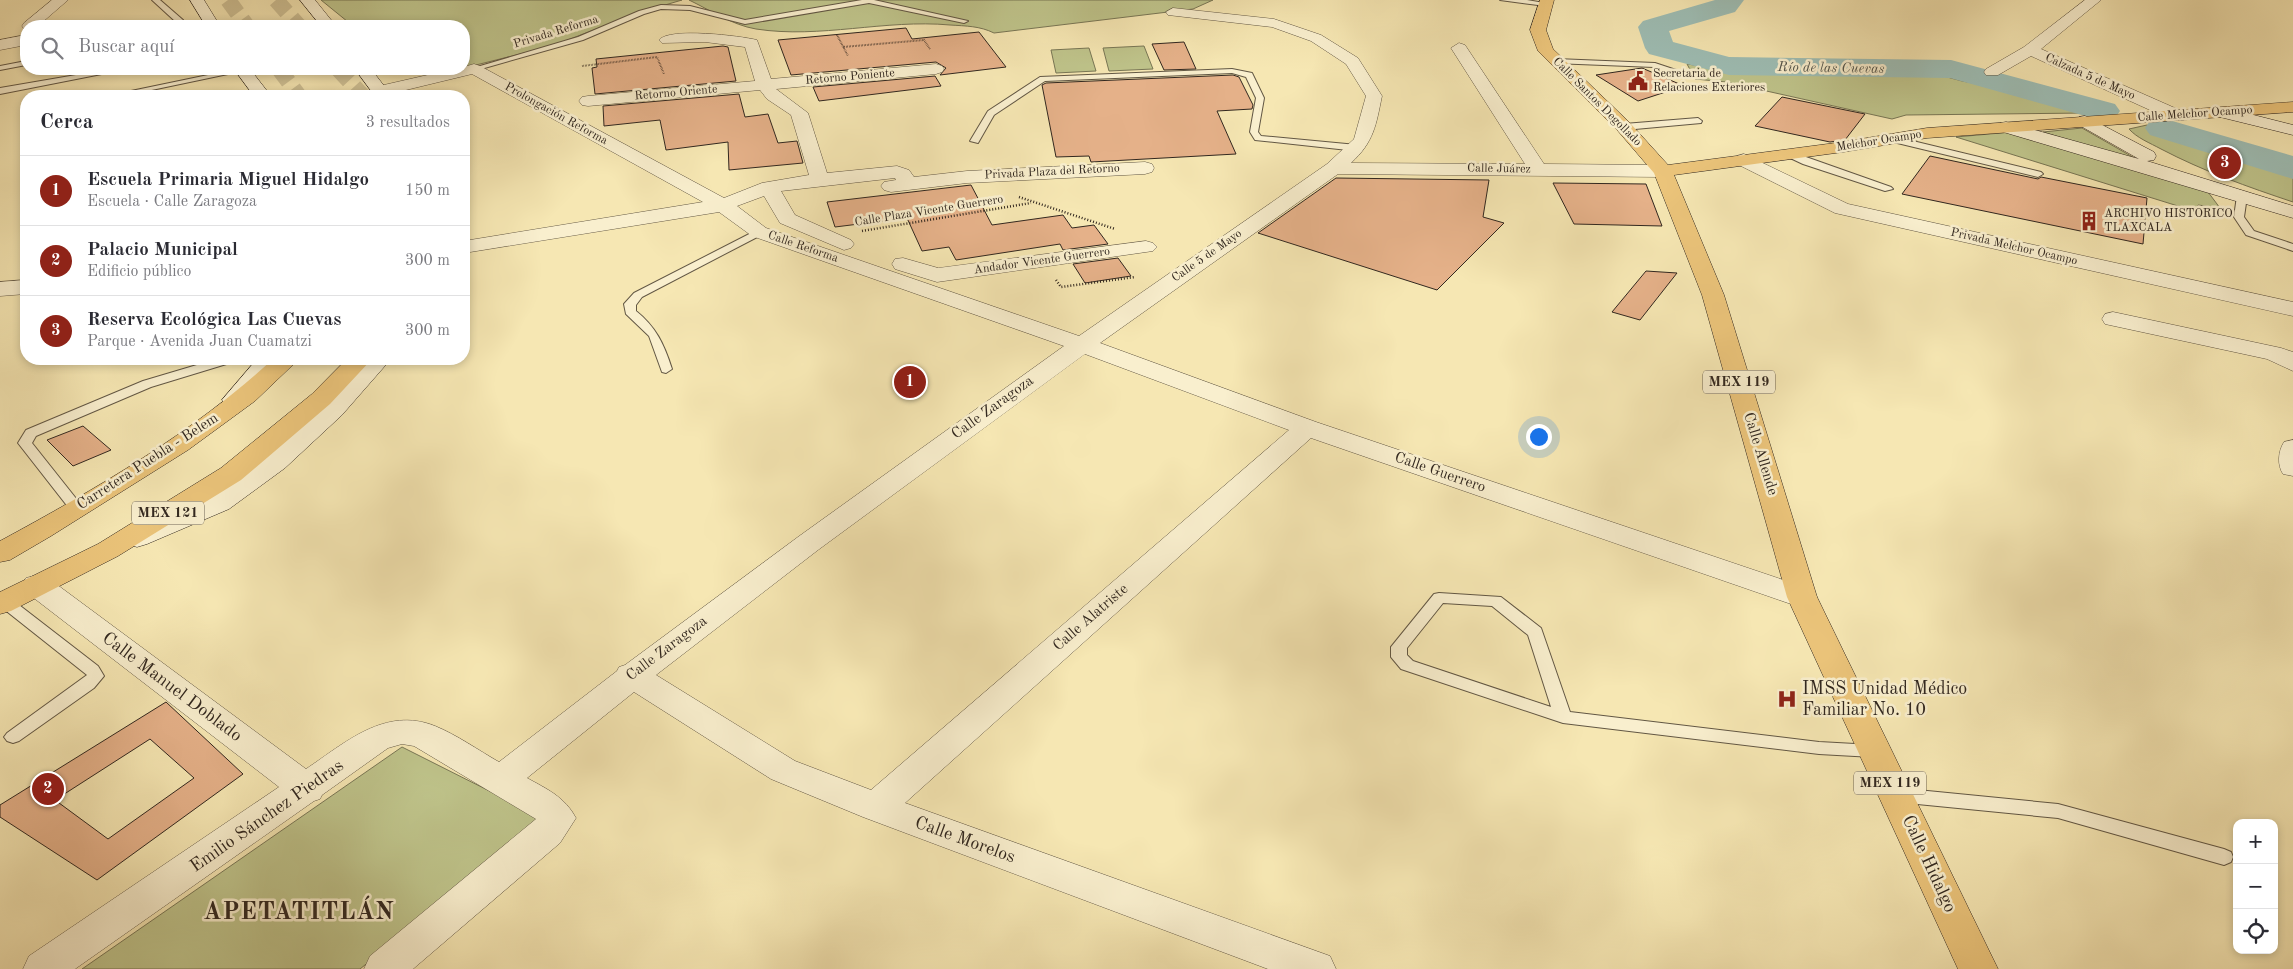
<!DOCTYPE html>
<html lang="es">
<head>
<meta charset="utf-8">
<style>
	body { margin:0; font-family:"Old Standard TT",serif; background:#f2f2f3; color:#2b2b33 }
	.controls { position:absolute; right:15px; bottom:15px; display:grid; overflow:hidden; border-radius:10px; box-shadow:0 2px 8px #0003 }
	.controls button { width:45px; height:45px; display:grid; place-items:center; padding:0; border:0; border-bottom:1px solid #e1e1e2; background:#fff; color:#2b2b33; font:25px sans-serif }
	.you { position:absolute; left:1538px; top:436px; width:18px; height:18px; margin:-12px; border:4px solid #fff; border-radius:50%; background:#1a73e8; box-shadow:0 0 0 8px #1a73e833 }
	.badge { display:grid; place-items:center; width:32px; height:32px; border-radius:50%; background:#8f2418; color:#fff; font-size:16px; font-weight:700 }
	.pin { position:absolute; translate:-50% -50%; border:2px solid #fff; box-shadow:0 1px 5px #0006 }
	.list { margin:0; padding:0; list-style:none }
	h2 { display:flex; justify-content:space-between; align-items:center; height:65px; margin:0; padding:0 20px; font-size:21px }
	h2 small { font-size:16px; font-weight:400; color:#7c7c81 }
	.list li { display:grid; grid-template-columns:32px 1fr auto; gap:15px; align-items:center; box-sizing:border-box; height:70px; padding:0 20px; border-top:1px solid #e1e1e2 }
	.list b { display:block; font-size:19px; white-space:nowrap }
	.list p { margin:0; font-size:16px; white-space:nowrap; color:#7c7c81 }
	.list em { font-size:16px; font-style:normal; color:#7c7c81 }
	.icon { flex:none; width:28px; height:28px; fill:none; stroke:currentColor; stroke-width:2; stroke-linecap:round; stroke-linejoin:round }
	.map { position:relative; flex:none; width:2293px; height:969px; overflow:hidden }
	.search { position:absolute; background:#fff; box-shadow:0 2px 8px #0003; left:20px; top:20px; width:450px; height:55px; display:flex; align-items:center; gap:12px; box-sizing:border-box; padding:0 18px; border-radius:20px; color:#7c7c81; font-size:19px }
	.panel { position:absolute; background:#fff; box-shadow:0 2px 8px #0003; left:20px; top:90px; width:450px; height:275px; border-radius:20px }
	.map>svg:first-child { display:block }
</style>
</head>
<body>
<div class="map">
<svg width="2293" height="969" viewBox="0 0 2293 969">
	<rect width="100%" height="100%" fill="#f6e7b3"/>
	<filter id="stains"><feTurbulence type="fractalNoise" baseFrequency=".004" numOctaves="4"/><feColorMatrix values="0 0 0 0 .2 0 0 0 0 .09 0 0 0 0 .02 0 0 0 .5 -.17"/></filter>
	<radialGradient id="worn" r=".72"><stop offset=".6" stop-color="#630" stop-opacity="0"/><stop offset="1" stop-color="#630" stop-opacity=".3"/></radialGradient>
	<!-- green -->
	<path fill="#bfc48b" stroke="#787655" d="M321,0h361l-44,13 -86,33 -88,22v-42h-111z
		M689,0h524l-20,9 -199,24c-14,-7 -28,-7 -44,-8 -65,-6 -130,14 -194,4 -24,-4 -46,-19 -67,-29z
		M1144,46l9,23 -44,2 -6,-23z
		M1089,48l7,23 -40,2 -5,-23z
		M1687,64l42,6h192l41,11 43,8 81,24 -180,2 -14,4 -166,-37 -31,-3z
		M2147,125l146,49v28c-45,-15 -90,-31 -132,-53 -11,-6 -24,-11 -32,-20z
		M2082,128l63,36 -102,-32z
		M2012,132l196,60 12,16 -22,-3 -4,6 -238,-74z
		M402,747l143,72 -185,150h-278z"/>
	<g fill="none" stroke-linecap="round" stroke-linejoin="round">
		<!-- river -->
		<path fill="#9ebeb5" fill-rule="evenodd" d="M1715,0h29l-9,12 -66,19 4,11 56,15 222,3 164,44 5,7 -5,7 -12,3 -153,-43 -221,-3 -80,-21 -4,-6 -7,-21 5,-6z
			M2162,118l131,38v23l-143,-44 -5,-7 5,-7z"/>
	</g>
	<!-- building -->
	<path fill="#e5b189" stroke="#31271f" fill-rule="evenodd" d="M906,28l6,11 67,-7 27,35 -66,8 6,-7 -10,-6 -145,13 -13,-35z
		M1184,42l12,27 -32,1 -12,-26z
		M723,46l5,1 8,34 -141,13 -3,-26 5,-1 -1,-8z
		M1642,68l42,18 -46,15 -42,-26z
		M1233,75l6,2 14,28 -1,4 -35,2 19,43 -145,8 -2,-6 -33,1 -14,-72 4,-2z
		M935,76l6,10 -122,15 -6,-14z
		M739,94l6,23 23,-3 10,29 19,-2 6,22 -74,7 -1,-28 -62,8 -6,-30 -56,6 -1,-20z
		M1782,97l83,17 -20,26 -15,2 -75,-16z
		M1930,156l108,23 3,-2 106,21 -4,46 -241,-50z
		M1336,178l153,2 -6,37 21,6 -67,67 -179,-57z
		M1553,183l93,1 16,42 -88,-2z
		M971,185l21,40 71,-10 9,13 22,-3 14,19 -45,6 -3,-6 -104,16 -7,-13 -27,4 -15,-33 -72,9 -8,-25z
		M1118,258l13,18 -46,7 -12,-19z
		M1646,271l31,2 -37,47 -28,-8z
		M83,426l28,24 -38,16 -26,-26z
		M166,702l77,72 -146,106 -97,-63v-12zM150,739l44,39 -86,61 -53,-39z"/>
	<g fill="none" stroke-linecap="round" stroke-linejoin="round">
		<!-- primary-tunnel -->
		<path stroke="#cfc195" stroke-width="16" stroke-dasharray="16 8" stroke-linecap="butt" d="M228,0l19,26
			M276,0l23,26
			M279,69l20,27
			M338,69l25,27"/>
		<defs>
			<path id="lane" d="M152,0h8l23,20v4l-3,2h-8l4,-4z
				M862,0h12l94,21 -4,2 -95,-20 -124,21 -55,-14 -29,-1 -17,5 -61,26 -109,31 -4,-2 108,-32 61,-26 22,-6 29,1 55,14z
				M1500,0h27l23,4 -4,2z
				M1556,59l99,4 39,13 -4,2 -36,-11 -101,-4 -1,-2z
				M26,61v4l-26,5v-4z
				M111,69h16l-127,25v-6z
				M237,69l10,1 -124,26h-16z
				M1232,69l20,4 12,25 -6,34 3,4 96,9 5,3 -5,3 -102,-11 -5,-8 6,-34 -10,-21 -14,-4 -187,8 -51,34 -16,28 -8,-2 18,-30 52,-34z
				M1698,118l4,3 -1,2 -77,7 -4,-3 4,-3z
				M1892,136l149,36 2,2 -5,3 -149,-36 -2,-2z
				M1789,151l102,36 2,2 -8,2 -82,-27 -17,-8 -2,-2z
				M2242,193l5,3 -3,21 10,14 39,13v7l-47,-16 -12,-18 3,-21z
				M759,229l5,3 -1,2 -121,63 -6,8v6c20,16 28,33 36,58l-6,4 -4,-1 -13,-36 -23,-22 -2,-10 10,-11z
				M217,359h18l-2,3 -82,25 -115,49 -4,7 50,63 2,3 -2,3h-10l-54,-69 8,-13 117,-49z
				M1439,593l62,4 40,31 29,84 249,30 54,3 6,1 3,5 -3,5 -6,1 -54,-3 -256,-31 -162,-54 -10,-12v-10l43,-53zM1443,603l49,3 36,29 23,72 -138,-46 -6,-6v-7z
				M5,597l5,1 88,68 6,10 -10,12 -75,53 -6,2 -6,-2 -3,-4 3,-4 80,-58 -87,-69v-8z
				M1897,788l161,16 166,45 7,3 2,5 -2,5 -7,3 -166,-47 -161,-16 -6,-2 -3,-5 3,-5z"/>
			<path id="street" d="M52,0h16l-30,26h-12v4l-2,-1 -2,-3 2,-3z
				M2085,0h16l-60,49 143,63 3,4 -3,4h-12l-141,-64 -33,19h-12l-2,-3 2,-3 38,-22z
				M1173,8l101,11 47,16 37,23 24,38c-6,29 -8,46 -31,67l174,1 -74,-116 8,-5 6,2 79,119 119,1 7,2 2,4 -2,4 -7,2 -325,-3 -238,169 216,79 497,168 4,7 -4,7 -11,3 -11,-3 -480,-166 -406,365 425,153 6,13h-68l-405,-152 -92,-38 -137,-87 -107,86c20,11 38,19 49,40l-16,25 -147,126h-49l6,-13 166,-137 -122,-73 -12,-2 -14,4 -66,47 -2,4 -6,2 -239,168h-52l6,-13 250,-169 -253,-195 -4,-7 4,-7 11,-3 11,3 258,191c39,-26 79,-63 129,-43 22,9 43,24 64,36l118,-91 2,-4 6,-2 173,-128 266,-191 -312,-110 -33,-24 -255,41v-12l239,-39 -231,-128 -91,22 -6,-1 -2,-4 2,-4 79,-18h10v-2l10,-3 6,2 244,132 38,-15 47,-8 -18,-60 -24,-16 -7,-9 -172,16 -6,-1 -3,-4 3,-4 6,-1 167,-15 -10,-34 -40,-5 -43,1 -3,-3c10,-13 82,-4 98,0l14,39 165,-15 6,2 2,3 -2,3 -6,2 -160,15 32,24 19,60 70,-7 12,4 5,7 53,-6 178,-9 7,2 2,4 -2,4 -7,2 -178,9 -76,9 -7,-2 -3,-4 3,-4 12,-2 -1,-2 -114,13 14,24 56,25 3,4 -3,4 -7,2 -64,-27 -16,-27 -27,10 29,22 313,108 248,-172 27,-25 12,-43 -20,-32 -35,-23 -39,-14 -104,-12 -2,-3zM1085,354l204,76 -418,360 -76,-29 -139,-86 162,-125z
				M26,35v10l-26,5v-10z
				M1744,154l104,50 445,98v14l-458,-103 -98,-49 -2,-4 2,-4z
				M1146,241l7,2 4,4 -4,4 -216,31 -42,-13 -3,-5 3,-5 8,-1 35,10z
				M26,280v14l-26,2v-14z
				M2113,312l168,36 12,4v19l-26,-12 -162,-35 -3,-5 3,-5z
				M2293,440v36l-10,-2c-6,-9 -5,-23 1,-32z"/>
			<path id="secondary" d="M190,0h14l16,26h-14z
				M300,0h15l21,26h-15z
				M234,69h16l21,27h-17z
				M355,69h16l21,27h-17z
				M2226,108l67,17v10l-73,-18 -3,-4 3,-4z
				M2085,116l69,36 2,4 -2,4 -7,1 146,45v12l-293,-87 -3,-4 3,-4 6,-1 133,37 -60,-34 -3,-4 3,-4z
				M257,359h25l-38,46 -9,3 -9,-3 -4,-5z
				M366,359h25l-49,56 -57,53 -56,41 -82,35 -10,3 -10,-3 -4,-6 4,-6 82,-35 56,-41 59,-51z"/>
			<path id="primary" d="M1540,0h14l-8,30 7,19 77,74 38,42 175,-23 84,-14 366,-26v10l-366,26 -84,14 -169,23 50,120 93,302 181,372h-40l-171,-372 -85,-302 -48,-122 -36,-42 -80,-80 -8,-21z
				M273,359h26l-44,42 -67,49 -137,86 -41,24 -10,2v-21c96,-52 193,-108 273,-182z
				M347,359h25l-42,45 -89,76 -123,76 -107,55 -11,3v-22l98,-48 123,-76 91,-74z"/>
		</defs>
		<!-- lane casing -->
		<use href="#lane" stroke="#625744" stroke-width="2"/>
		<!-- street casing -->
		<use href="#street" stroke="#625744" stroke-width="1"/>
		<!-- secondary casing -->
		<use href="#secondary" stroke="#31271f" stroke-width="1"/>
		<!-- primary casing -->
		<use href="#primary" stroke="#31271f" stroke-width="1"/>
		<!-- path-far1 -->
		<path stroke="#31271f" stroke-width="2" stroke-dasharray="0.5 1" stroke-linecap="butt" d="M837,35l11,21
			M843,47l81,-7 6,9
			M582,66l75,-9 7,17"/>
		<!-- path -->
		<path stroke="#31271f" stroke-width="2.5" stroke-dasharray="1 2" stroke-linecap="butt" d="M1019,197l96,32
			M862,231l169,-28
			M1056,280l5,7 74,-10"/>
		<!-- lane -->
		<use href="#lane" fill="#f9efce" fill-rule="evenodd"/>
		<!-- street -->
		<use href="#street" fill="#f9efce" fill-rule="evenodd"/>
		<!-- secondary -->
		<use href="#secondary" fill="#f9efce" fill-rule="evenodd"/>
		<!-- primary -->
		<use href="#primary" fill="#ebc47a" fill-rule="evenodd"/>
	</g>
	<!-- icons -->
	<defs>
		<symbol id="civic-bare" viewBox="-9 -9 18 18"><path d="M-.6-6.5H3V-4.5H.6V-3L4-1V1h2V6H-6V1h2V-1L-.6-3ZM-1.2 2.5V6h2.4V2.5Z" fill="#8f2418" stroke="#f9efce" stroke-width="2.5" paint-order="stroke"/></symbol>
		<symbol id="building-bare" viewBox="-9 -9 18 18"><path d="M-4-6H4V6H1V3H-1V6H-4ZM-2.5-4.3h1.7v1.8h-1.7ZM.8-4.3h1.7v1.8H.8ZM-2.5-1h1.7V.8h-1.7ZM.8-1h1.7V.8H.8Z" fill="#8f2418" stroke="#f9efce" stroke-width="2.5" paint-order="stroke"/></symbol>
		<symbol id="hospital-bare" viewBox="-9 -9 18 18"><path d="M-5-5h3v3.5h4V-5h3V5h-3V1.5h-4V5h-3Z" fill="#8f2418" stroke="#f9efce" stroke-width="2.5" paint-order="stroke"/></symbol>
	</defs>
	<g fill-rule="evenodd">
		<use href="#civic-bare" x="1624" y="67" width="28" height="28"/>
		<use href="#building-bare" x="2075" y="207" width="28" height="28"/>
		<use href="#hospital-bare" x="1773" y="685" width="28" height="28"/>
	</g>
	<g text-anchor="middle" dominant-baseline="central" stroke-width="5" stroke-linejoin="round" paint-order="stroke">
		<!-- far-street labels -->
		<g font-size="12" fill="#31271f" stroke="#f9efce">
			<text transform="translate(556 32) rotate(-17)">Privada Reforma</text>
			<text transform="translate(850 77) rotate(-5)">Retorno Poniente</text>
			<text transform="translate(2090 77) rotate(24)">Calzada 5 de Mayo</text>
			<text transform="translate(676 93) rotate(-5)">Retorno Oriente</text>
			<text transform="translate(1597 102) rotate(45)">Calle Santos Degollado</text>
			<text transform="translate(556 114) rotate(29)">Prolongación Reforma</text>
			<text transform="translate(2195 114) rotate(-4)">Calle Melchor Ocampo</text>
			<text transform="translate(1879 141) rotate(-9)">Melchor Ocampo</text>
			<text transform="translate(1499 169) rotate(1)">Calle Juárez</text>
			<text transform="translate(1052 172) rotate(-3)">Privada Plaza del Retorno</text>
			<text transform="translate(929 211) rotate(-9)">Calle Plaza Vicente Guerrero</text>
			<text transform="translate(803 247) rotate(19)">Calle Reforma</text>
			<text transform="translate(2014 247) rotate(13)">Privada Melchor Ocampo</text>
			<text transform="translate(1207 256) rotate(-35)">Calle 5 de Mayo</text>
			<text transform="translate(1042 261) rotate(-8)">Andador Vicente Guerrero</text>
		</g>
		<!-- far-poi labels -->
		<g font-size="12" fill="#31271f" stroke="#f9efce" text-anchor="start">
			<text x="1653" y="74">Secretaria de<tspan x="1653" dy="14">Relaciones Exteriores</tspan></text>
			<text x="2104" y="214">ARCHIVO HISTORICO<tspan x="2104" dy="14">TLAXCALA</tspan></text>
		</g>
		<!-- far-water labels -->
		<g font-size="14" font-style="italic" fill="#52544c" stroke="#f9efce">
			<text transform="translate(1831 68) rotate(1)">Río de las Cuevas</text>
		</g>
		<!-- shield labels -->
		<g fill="#f9efce" stroke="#6d6354" stroke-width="1">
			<rect x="1703" y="370.5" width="72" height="23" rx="4"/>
			<rect x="132" y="501.5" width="72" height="23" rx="4"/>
			<rect x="1854" y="771.5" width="72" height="23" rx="4"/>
		</g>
		<g font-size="14" font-weight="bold" fill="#31271f">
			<text x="1739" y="382">MEX 119</text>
			<text x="168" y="513">MEX 121</text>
			<text x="1890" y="783">MEX 119</text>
		</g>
		<!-- street labels -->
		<g font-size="15" fill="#31271f" stroke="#f9efce">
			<text transform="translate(993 408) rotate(-36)">Calle Zaragoza</text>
			<text transform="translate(1760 454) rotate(73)">Calle Allende</text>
			<text transform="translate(148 462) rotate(-33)">Carretera Puebla - Belem</text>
			<text transform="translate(1440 473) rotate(19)">Calle Guerrero</text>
			<text transform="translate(1091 618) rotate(-41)">Calle Alatriste</text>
			<text transform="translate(667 649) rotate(-37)">Calle Zaragoza</text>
		</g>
		<!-- near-street labels -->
		<g font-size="18" fill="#31271f" stroke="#f9efce">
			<text transform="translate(172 687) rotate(37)">Calle Manuel Doblado</text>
			<text transform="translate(267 816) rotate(-35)">Emilio Sánchez Piedras</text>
			<text transform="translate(965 840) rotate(20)">Calle Morelos</text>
			<text transform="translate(1929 864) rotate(65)">Calle Hidalgo</text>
		</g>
		<!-- near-poi labels -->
		<g font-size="18" fill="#31271f" stroke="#f9efce" text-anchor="start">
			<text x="1802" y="689">IMSS Unidad Médico<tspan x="1802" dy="21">Familiar No. 10</tspan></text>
		</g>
		<!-- near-district labels -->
		<g font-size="24" font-weight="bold" letter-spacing="1" fill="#31271f" stroke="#f9efce">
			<text x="299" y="913">APETATITLÁN</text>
		</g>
	</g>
	<rect width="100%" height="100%" filter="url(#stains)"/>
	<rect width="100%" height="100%" fill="url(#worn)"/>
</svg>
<div class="controls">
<button>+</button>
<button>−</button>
<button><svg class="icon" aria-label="locate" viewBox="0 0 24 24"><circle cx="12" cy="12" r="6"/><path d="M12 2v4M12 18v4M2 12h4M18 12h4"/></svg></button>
</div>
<div class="you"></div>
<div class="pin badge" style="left:910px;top:382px">1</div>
<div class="pin badge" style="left:48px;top:789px">2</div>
<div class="pin badge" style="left:2225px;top:163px">3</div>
<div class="search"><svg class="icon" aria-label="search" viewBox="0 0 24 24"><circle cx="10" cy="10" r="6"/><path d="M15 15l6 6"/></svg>Buscar aquí</div>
<section class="panel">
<h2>Cerca<small>3 resultados</small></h2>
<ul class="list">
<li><span class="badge">1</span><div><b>Escuela Primaria Miguel Hidalgo</b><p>Escuela · Calle Zaragoza</p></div><em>150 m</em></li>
<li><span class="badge">2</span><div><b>Palacio Municipal</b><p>Edificio público</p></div><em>300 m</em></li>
<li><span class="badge">3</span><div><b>Reserva Ecológica Las Cuevas</b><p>Parque · Avenida Juan Cuamatzi</p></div><em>300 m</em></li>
</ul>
</section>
</div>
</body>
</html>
